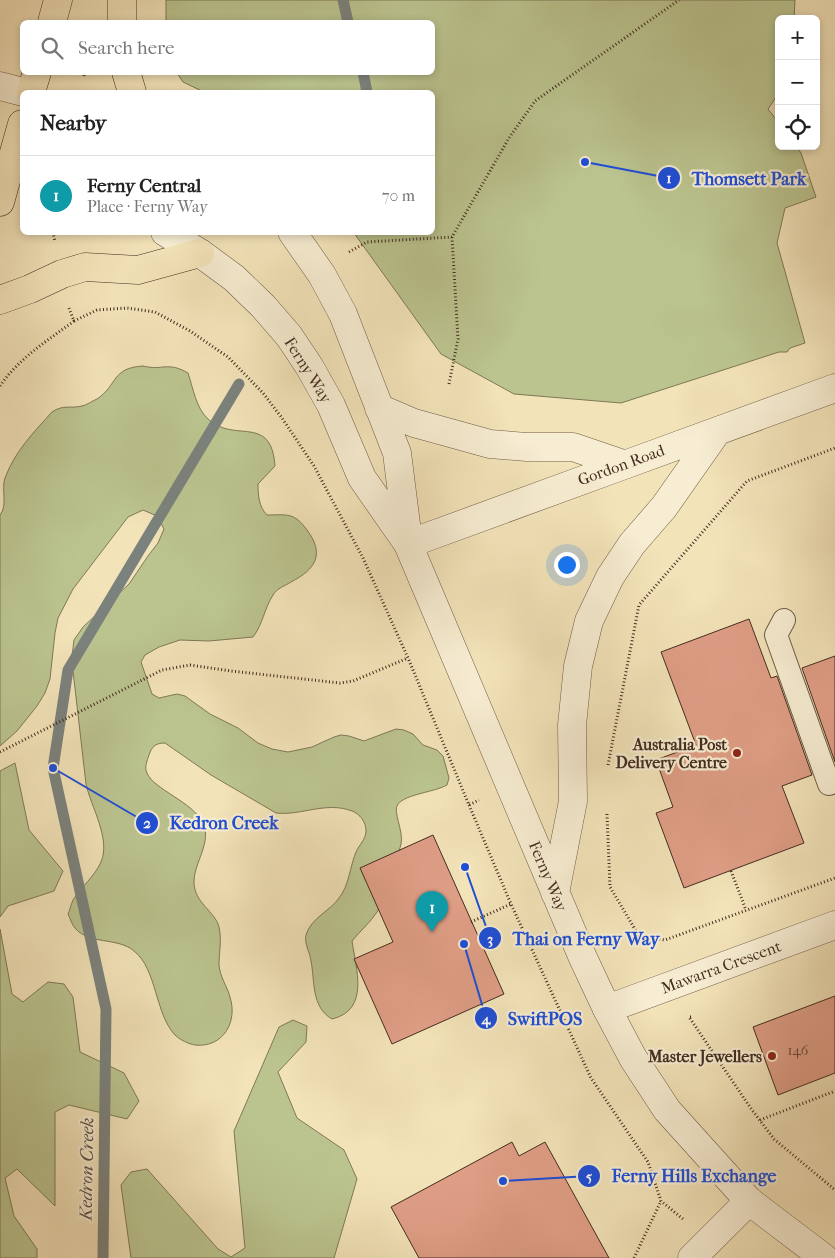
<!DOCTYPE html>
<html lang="en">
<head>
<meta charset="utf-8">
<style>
	body { margin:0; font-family:"IM FELL French Canon",serif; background:#f2f2f2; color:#222 }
	.controls { position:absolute; right:15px; top:15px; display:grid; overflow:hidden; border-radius:8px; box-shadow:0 2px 8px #0003 }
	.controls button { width:45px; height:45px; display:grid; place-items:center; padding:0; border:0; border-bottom:1px solid #e0e0e0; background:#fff; color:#222; font:25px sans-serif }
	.you { position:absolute; left:566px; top:564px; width:18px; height:18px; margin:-12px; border:4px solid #fff; border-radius:50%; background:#1a73e8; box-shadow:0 0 0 8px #1a73e833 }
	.badge { display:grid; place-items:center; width:32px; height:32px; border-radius:50%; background:#8f2418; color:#fff; font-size:16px; font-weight:700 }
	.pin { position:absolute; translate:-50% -41px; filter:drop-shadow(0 1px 2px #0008) }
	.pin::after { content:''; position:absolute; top:26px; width:18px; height:15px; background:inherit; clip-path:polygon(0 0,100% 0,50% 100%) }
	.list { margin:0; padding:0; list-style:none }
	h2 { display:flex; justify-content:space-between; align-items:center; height:65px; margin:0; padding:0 20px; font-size:21px }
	h2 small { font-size:16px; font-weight:400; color:#767676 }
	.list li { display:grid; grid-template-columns:32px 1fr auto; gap:15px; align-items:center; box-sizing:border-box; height:80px; padding:0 20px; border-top:1px solid #e0e0e0 }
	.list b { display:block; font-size:19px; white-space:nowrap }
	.list p { margin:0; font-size:16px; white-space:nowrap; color:#767676 }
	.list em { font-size:16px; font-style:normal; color:#767676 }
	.icon { flex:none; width:28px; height:28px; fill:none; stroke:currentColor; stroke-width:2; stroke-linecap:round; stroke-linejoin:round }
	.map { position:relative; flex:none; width:835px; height:1258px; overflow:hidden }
	.search { position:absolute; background:#fff; box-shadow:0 2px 8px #0003; left:20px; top:20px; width:415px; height:55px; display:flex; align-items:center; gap:12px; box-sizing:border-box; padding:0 18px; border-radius:8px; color:#767676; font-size:19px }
	.panel { position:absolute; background:#fff; box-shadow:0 2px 8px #0003; left:20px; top:90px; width:415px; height:145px; border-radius:8px }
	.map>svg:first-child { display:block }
</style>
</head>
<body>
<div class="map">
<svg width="835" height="1258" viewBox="0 0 835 1258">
	<rect width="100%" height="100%" fill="#f3e3b9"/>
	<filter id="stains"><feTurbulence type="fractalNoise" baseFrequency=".004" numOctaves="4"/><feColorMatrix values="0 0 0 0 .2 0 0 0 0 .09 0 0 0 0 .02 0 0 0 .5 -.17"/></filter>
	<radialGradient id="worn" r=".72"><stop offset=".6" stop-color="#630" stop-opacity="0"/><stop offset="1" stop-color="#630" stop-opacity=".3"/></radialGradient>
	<!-- green -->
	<path fill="#bbc48f" stroke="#7f7858" d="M166,0h629l-1,19h-15v74l-11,16 11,14v23h17l5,7 15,44 -31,11 -8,35 28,100 -15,5 -3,4h-8l-158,51 -107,-9 -73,-40 -87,-121 78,-1v-140h-228l-21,-10 -6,-9 255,-1v-50h-266z
		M143,366c20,5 24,-5 45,7 5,15 8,35 20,46 27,25 63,-6 67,47l-17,18c0,12 1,23 9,31 20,0 27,-3 40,15 18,24 9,39 -16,52 -6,4 -14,6 -18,13 -9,14 -10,29 -20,42l-44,4 -29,-1 -21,7 -14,8 -4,7 11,32 7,4 18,-4 8,2 25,18 28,14 20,15 14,6 16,3 24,-5 22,-10 7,-2 8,1 15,5 32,-12 8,1 9,4 10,11 14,5 6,6 6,22 -2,7c-12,7 -41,9 -49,19 -6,7 6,27 3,40 -4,16 -16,55 -24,68 -7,11 -17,19 -25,29 4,28 18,69 -20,78 -21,-12 -17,-38 -21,-58 -1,-9 -7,-17 -5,-26 5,-17 24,-24 33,-37 10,-12 11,-32 17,-46 3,-7 10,-13 10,-21 0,-9 -6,-17 -14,-20 -26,-10 -51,5 -76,2l-65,-38 -46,-32c-9,0 -13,3 -16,12 -2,6 -5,13 -2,18 6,16 46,29 56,50 9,20 -9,39 -9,59 0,21 21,29 25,45 3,13 0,25 0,38 1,12 8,21 11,32 8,25 -7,51 -35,48 -6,-1 -15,-5 -20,-10 -20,-21 -18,-66 -41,-84 -16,-14 -45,-6 -59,-23 -3,-3 -5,-10 -7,-14 2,-4 3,-10 5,-14 8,-13 22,-24 28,-38 10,-23 -10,-55 -15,-78l-13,-113 -1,-15 2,-16 9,-13 46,-43 19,-28 10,-13 6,-14 -7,-13 -14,-6 -15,7 -55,72 -15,29 -3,15 -5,46 -5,14 -8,13 -20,25 -17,15v-231c8,-10 1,-25 5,-37 10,-27 29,-46 47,-66 12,-8 18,-3 30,-6 5,-1 10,-5 15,-7 21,-14 14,-31 46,-33z
		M15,763l14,67 34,41 -9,20 -46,15 -8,11v-146z
		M0,929l12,65 11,8 25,-20 16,2 9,13 7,55 44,21 15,28 -12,18 -58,-14 -14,7v94l-38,-37 -12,9 9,38 23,33v9h-37z
		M293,1020l14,6 -1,16 -28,30 19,46 47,32 13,29 -23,79h-203l-10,-73 10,-13 16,-3 71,80 13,8 14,-9 -11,-117 45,-104z"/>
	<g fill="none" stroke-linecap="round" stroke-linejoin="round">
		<!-- stream -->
		<path stroke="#7b827d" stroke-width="11" d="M343,0l5,22
			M363,72l4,20
			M103,1258l3,-249 -53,-241 15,-98 171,-286"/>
	</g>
	<!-- building -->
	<path fill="#df9e86" stroke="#432c20" d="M749,619l22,59 6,-2 35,99 -30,11 22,57 -120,45 -28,-75 17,-6 -17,-47 40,-15 -35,-93z
		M835,656v106l-33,-94z
		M433,835l71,159 -112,50 -38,-85 39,-17 -33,-74z
		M835,996v77l-57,22 -25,-68z
		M512,1142l7,14 26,-14 64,116h-190l-28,-51z"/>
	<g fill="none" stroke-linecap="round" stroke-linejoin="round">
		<defs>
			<path id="service" d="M784,620l-8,15 53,149"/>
			<path id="minor" d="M607,1009l228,-84
				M692,1258l57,-57"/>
			<path id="tertiary" d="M0,86l23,6
				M165,232l35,21 34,25 29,28 26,30 20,30 22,39 31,73 46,66 175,414 24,51 26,49 34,52 82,91 75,57
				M292,232l30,43 21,39 54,139 11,87
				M379,408l35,15 76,21 37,3h46l50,17
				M408,544c142,-53 285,-103 427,-156
				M555,893l18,-92 -1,-76 6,-59 11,-45 21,-44 22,-33 32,-37 52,-74"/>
			<path id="primary" d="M122,0v22
				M52,22l6,-22
				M126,72l6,20
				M31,92l6,-20
				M0,202l22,-78
				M0,300l30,-11 32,-15 23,-7 53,3 62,-17"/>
		</defs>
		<!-- service casing -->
		<use href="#service" stroke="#6f5a46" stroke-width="24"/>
		<!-- minor casing -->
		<use href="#minor" stroke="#6f5a46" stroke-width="29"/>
		<!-- tertiary casing -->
		<use href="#tertiary" stroke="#6f5a46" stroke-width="29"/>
		<!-- primary casing -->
		<use href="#primary" stroke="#432c20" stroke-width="29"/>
		<!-- path -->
		<path stroke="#432c20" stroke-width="3" stroke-dasharray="1 2.5" stroke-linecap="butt" d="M84,76l1,-4
			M53,232l2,10
			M349,252l18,-10 85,-5
			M74,321l23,-11 30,-2 28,4 35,19 38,26 35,36 19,25 32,48 49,92 45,100 61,147 10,-5
			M449,384l9,-45 -6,-102 57,-99 26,-37 144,-101
			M0,386c19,-28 47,-45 74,-65l-5,-13
			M0,752l162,-82 28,-5 41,6 109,12 13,-2 55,-23
			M608,765l31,-160 108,-124 88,-33
			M469,805l42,99 80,174 57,84 13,39 22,18
			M607,814l3,73 29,49 26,4 170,-62
			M731,871l15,39
			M471,922l40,-18
			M691,1017h-2l63,93 22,29 61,51
			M760,1120l75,-29
			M634,1258l27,-57"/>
		<!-- service -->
		<use href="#service" stroke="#f7edd2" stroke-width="22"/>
		<!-- minor -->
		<use href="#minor" stroke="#f7edd2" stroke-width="28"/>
		<!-- tertiary -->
		<use href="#tertiary" stroke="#f7edd2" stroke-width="28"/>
		<!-- primary -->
		<use href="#primary" stroke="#f3e3b9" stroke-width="28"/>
	</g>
	<!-- markers -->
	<g fill="#8f2418" stroke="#f7edd2" stroke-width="2">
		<circle cx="737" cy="753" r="5"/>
		<circle cx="772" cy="1056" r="5"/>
	</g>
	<g text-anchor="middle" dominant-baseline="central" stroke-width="4.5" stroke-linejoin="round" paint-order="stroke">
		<!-- number labels -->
		<g font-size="14" fill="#6a483a">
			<text x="798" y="1050">146</text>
		</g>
		<!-- street labels -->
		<g font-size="16" fill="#432c20" stroke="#f7edd2">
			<text transform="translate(308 370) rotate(58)">Ferny Way</text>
			<text transform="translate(621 465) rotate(-20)">Gordon Road</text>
			<text transform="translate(548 876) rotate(67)">Ferny Way</text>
			<text transform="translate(721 967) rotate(-20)">Mawarra Crescent</text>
		</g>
		<!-- poi labels -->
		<g font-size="16" font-weight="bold" fill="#432c20" stroke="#f7edd2" text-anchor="end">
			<text x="727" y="744">Australia Post<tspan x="727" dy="18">Delivery Centre</tspan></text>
			<text x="762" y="1056">Master Jewellers</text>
		</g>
		<!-- water labels -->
		<g font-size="18" font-style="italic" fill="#5a5047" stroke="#f7edd2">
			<text transform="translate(87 1169) rotate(-89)">Kedron Creek</text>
		</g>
	</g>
	<!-- callouts -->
	<path fill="none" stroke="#1d4ed8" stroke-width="2" d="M585 162L669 178M53 768L147 823M465 867L490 938M464 944L486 1018M503 1181L589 1176"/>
	<g fill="#1d4ed8" stroke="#f7edd2" stroke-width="2">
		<circle cx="585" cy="162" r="5"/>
		<circle cx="53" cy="768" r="5"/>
		<circle cx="465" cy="867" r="5"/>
		<circle cx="464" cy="944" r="5"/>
		<circle cx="503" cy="1181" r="5"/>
		<circle cx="669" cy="178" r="12"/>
		<circle cx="147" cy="823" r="12"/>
		<circle cx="490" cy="938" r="12"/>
		<circle cx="486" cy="1018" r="12"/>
		<circle cx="589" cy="1176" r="12"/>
	</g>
	<g font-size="15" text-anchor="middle" font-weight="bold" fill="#fff">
		<text x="669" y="183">1</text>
		<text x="147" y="828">2</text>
		<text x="490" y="944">3</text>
		<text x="486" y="1024">4</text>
		<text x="589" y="1181">5</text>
	</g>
	<g font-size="18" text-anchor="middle" font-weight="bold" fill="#1d4ed8" stroke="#f7edd2" stroke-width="4.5" stroke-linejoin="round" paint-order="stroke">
		<text x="749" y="185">Thomsett Park</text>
		<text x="224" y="829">Kedron Creek</text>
		<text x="586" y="945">Thai on Ferny Way</text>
		<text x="545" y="1025">SwiftPOS</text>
		<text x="694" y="1182">Ferny Hills Exchange</text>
	</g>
	<rect width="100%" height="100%" filter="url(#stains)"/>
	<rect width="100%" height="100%" fill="url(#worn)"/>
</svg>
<div class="controls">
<button>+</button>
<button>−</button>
<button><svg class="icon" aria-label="locate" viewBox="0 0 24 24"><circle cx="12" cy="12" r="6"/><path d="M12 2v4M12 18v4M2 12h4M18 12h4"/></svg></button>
</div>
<div class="you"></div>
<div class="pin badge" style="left:432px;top:932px;background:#0f9aa8">1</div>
<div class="search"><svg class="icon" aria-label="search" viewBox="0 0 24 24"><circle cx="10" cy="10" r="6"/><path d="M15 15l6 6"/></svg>Search here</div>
<section class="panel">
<h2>Nearby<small></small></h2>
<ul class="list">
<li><span class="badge" style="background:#0f9aa8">1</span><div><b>Ferny Central</b><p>Place · Ferny Way</p></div><em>70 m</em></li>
</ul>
</section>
</div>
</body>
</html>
